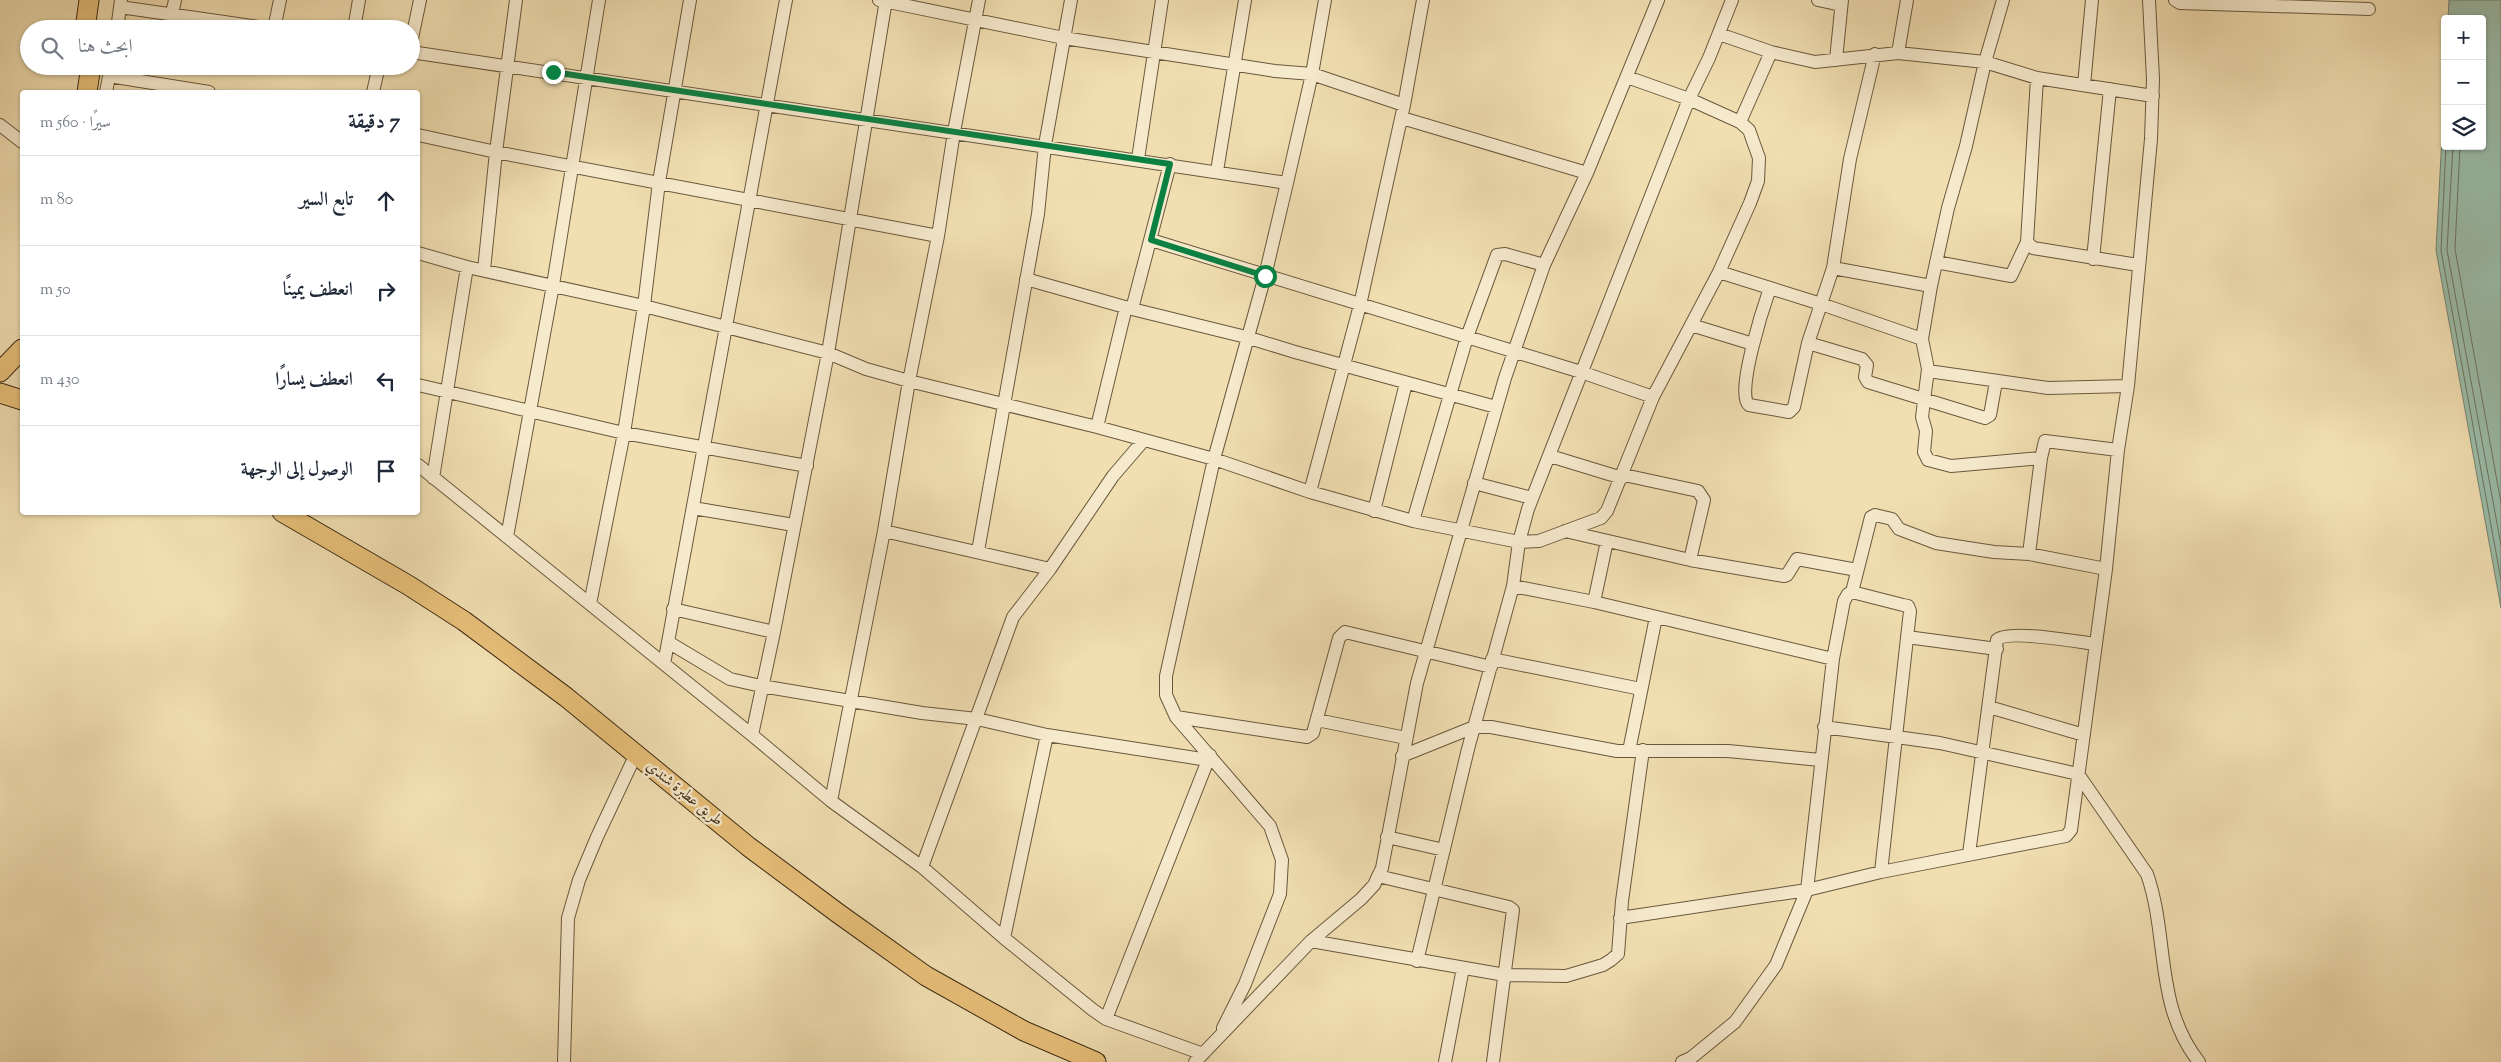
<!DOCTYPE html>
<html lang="ar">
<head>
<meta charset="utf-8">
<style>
	body { margin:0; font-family:"Sorts Mill Goudy",Amiri,serif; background:#f2f2f3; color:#1f2937; direction:rtl }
	.controls { position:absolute; right:15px; top:15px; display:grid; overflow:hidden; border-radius:5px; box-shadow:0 1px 4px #0004 }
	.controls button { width:45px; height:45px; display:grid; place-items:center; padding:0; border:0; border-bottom:1px solid #e0e1e3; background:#fff; color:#1f2937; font:25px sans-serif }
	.stop { position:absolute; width:15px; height:15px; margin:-11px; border:4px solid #0b8043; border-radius:50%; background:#fff }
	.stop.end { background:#0b8043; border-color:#fff; box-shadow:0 1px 5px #0008 }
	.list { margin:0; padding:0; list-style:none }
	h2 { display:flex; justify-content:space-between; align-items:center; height:65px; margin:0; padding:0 20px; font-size:21px }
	h2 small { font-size:16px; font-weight:400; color:#747a83 }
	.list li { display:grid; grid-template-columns:32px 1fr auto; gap:15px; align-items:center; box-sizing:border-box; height:90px; padding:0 20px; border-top:1px solid #e0e1e3 }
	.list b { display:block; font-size:19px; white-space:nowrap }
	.list em { font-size:16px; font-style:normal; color:#747a83 }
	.icon { flex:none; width:28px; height:28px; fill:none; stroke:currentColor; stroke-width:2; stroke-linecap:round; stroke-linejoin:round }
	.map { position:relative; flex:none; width:2501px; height:1062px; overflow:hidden; direction:ltr }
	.search { position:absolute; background:#fff; box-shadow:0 1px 4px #0004; left:20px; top:20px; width:400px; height:55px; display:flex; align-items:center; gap:12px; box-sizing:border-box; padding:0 18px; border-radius:28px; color:#747a83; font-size:19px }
	.panel { position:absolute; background:#fff; box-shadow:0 1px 4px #0004; left:20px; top:90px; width:400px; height:425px; border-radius:5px; direction:rtl }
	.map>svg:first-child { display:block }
</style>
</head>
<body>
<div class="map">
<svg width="2501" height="1062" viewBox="0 0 2501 1062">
	<rect width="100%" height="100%" fill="#f1dfb2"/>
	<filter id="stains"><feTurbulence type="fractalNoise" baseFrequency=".004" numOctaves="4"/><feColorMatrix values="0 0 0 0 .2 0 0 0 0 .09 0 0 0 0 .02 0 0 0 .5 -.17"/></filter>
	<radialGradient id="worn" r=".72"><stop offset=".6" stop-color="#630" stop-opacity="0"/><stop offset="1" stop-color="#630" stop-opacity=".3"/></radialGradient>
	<!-- water -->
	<path fill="#9bbdab" stroke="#75836f" d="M2449,0h52v608l-65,-358 9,-171v67h37v-127h-34z"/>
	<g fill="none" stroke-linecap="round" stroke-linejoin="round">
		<!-- shore -->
		<path stroke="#6c7460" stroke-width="1" d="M2446,146l-5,104 60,330
			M2453,146l-6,104 54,295
			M2460,146l-5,103 46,254"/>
		<defs>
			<path id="minor" d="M879,0l185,38 211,33 37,3 92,31 19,-105
				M1818,0l23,5
				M2003,0l-18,62 -19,84 -18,62 -17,78 -9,53 6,30 -6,48 4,14 -2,21 4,8 23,6 90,-8
				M2175,0l5,3 189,6
				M120,7l153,22
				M172,14l3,-14
				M117,29l4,-29
				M274,29l6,-29
				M354,29l5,-29
				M1719,34l52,18 44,10 83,-9 87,9 52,16 116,18
				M411,43l9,-43
				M411,52l876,131
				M1898,53l9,-53
				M1836,60l6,-60
				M109,76l100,16
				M2037,78l-10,164 6,6 105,17
				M2084,85l8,-85
				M106,92l5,-26
				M373,92l6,-26
				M1402,118l185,55
				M1740,122l31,-70
				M0,125l22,17
				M418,135l78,17 442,84
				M1138,159l24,-159
				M1217,171l28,-171
				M1151,240l430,132 72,25
				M418,253l49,14 177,39 184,47 38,16 43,12 188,46 117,32 96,33 103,29 106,21 20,-1 62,-23 6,-7 46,-114 66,-125 31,-69 8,-22 1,-23 -10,-28 -9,-8 -51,-23 -62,-22
				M2093,259l17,-170
				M1936,262l75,14 16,-34
				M1833,268l98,18
				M484,270l12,-118 20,-152
				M1719,272l102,32 101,35
				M1026,279l106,30 114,28 49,15 201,55
				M1770,288c-6,17 -35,106 -21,117l40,7 5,-5 14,-64 25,-75 17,-109 25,-105
				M1132,309l38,-145
				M1691,325l62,19
				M1808,343l54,16 5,6 -2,12 3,5 117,36 5,-3 6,-33
				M1928,371l120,17 80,-2
				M418,385l206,48 183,33
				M1097,427l29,-120
				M1550,456l72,22
				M418,465l334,270 79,66 91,66 82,71 89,72 13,9 97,35
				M1624,475l74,16 6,9 -14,60
				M433,478l34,-211
				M1474,483l58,15
				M1310,492l50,-187 44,-200
				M693,508l101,17
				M1374,511l32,-128
				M1413,521l54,-184 30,-82 8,-1 39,11
				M884,531l166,38 -37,48 -91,250
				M1565,531l125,29 94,16 3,-1 10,-16 60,11
				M507,537l46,-252 46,-285
				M978,551l60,-337 7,-69 26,-145
				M2029,554l12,-96 4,-17 73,9
				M1050,569l63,-93 31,-36
				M1513,586l81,16 239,57
				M1852,592l19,-75 4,-2 17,4 7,10 37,14 58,9 35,2 77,15
				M1594,602l13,-61
				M590,604l34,-171 20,-127 15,-124 31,-182
				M673,609l101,23
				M1907,637l90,12
				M668,642l62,37 31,7 161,27 55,6 70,16 161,25
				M1492,659l149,30
				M664,664l122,-664
				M1989,707l95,28
				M1176,717l131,20 6,-4 26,-95 6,-6 146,35
				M1317,720l89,18
				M1824,727l116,16 138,31 69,100c22,63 7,131 52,188
				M752,735l22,-103 54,-279 58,-353
				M1629,751l27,-134
				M1402,756l72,-29h17l126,24h111l92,9
				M831,801l53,-270 25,-150 29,-145 16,-104 25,-132
				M1387,837l57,13
				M1969,854l28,-214c10,-11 82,2 99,4
				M1378,876l131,31 4,3 -20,152
				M1620,918l187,-28 74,-18 185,-36 5,-6 35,-261 12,-119 10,-64 23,-247 2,-60 -4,-79
				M1004,938l43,-203
				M1311,941l194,34 61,1 37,-11 8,-5 7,-6 4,-53 21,-151
				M1417,961l51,-212 45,-163 6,-44 9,-33 161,-410 20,-41 23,-58
				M1106,1019l104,-264
				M1223,1028l22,-44 35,-90 2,-34 -12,-34 -94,-109 -10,-22v-19l48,-217 51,-183 22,-93 25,-109 13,-74
				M564,1062l4,-144 11,-38 18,-43 39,-83
				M1195,1062l116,-121 50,-42 13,-14 8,-17 35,-185 88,-305 39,-113 43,-92 71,-173
				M1445,1062l18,-94
				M1682,1062l9,-4 44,-36 41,-57 31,-75 26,-231 11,-58 4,-7 4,-2 51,13 5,1 2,5 -29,261"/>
			<path id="highway" d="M85,29l4,-29
				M87,92l4,-26
				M0,372l22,-23
				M0,393l22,7
				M282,512l126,73 56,36 102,76 183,150 90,67 87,62 98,55 72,31"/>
		</defs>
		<!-- minor casing -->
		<use href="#minor" stroke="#6a583c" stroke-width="14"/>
		<!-- highway casing -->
		<use href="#highway" stroke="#3d2b14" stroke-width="21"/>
		<!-- minor -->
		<use href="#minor" stroke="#f6eacd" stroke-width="12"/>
		<!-- highway -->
		<use href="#highway" stroke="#e8c079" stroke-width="19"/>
	</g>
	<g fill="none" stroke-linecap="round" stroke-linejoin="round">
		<!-- route -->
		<path stroke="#0b8043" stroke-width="6" d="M553,72l617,92 -19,76 114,36"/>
	</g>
	<g text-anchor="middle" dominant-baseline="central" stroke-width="5" stroke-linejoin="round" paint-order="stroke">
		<!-- street labels -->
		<g font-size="15" fill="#3d2b14" stroke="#f6eacd">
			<text transform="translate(684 794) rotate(39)">طريق عطبرة شندي</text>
		</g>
	</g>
	<rect width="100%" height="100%" filter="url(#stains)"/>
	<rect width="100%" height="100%" fill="url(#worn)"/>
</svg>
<div class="controls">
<button>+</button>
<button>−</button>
<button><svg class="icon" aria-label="layers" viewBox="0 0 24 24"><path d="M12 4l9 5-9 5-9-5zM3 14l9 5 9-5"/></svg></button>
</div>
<div class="stop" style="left:1265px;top:276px"></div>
<div class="stop end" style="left:553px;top:72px"></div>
<div class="search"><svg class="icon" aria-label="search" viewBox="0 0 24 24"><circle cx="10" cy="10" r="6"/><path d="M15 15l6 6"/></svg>ابحث هنا</div>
<section class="panel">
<h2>7 دقيقة<small>سيرًا · 560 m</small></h2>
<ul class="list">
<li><svg class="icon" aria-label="ahead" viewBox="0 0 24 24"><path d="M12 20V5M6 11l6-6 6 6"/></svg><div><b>تابع السير</b></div><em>80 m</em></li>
<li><svg class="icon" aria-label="right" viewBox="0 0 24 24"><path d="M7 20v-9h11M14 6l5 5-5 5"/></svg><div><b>انعطف يمينًا</b></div><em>50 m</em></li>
<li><svg class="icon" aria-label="left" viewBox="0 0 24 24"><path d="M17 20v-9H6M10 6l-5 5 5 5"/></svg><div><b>انعطف يسارًا</b></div><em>430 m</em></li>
<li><svg class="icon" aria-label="arrive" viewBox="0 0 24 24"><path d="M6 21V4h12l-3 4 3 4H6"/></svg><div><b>الوصول إلى الوجهة</b></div></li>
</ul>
</section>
</div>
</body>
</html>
